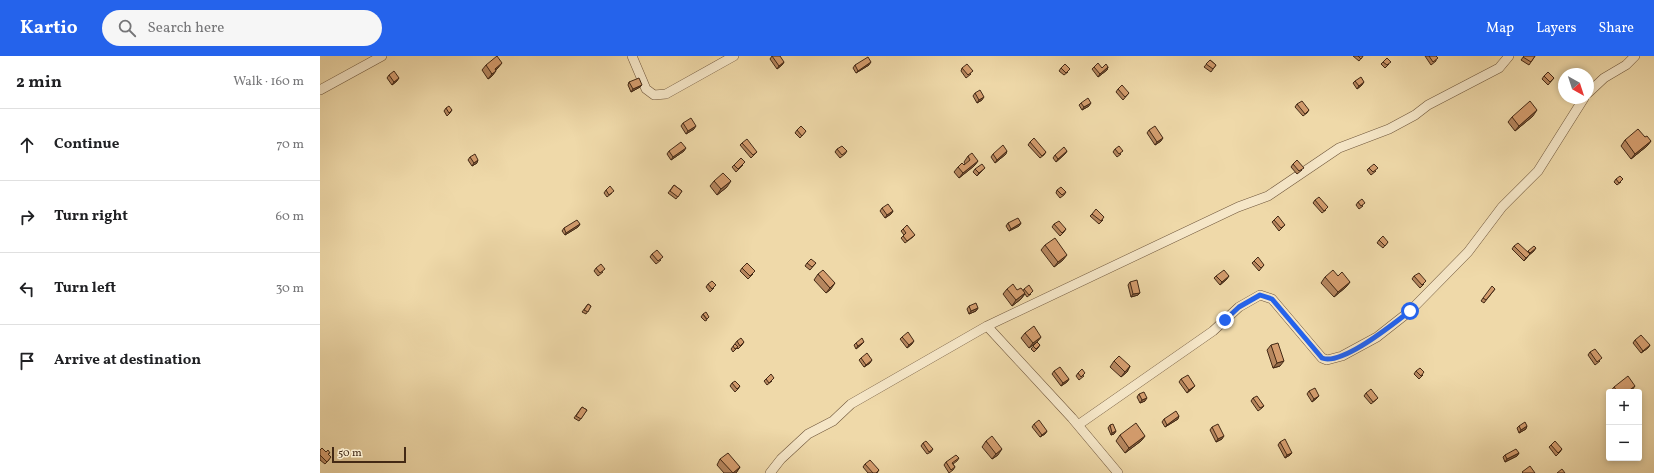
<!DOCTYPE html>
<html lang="en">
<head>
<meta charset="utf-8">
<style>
	body { margin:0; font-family:Vollkorn,serif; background:#f6f6f6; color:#202124 }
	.controls { position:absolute; right:12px; bottom:12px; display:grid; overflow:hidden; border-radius:4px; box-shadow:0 2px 6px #0003 }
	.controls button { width:36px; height:36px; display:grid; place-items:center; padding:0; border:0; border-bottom:1px solid #e0e0e0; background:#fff; color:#202124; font:20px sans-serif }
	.compass { position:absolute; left:1238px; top:12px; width:36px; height:36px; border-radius:50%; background:#fff; box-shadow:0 2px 6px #0003; rotate:141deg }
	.scale { position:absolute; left:12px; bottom:10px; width:74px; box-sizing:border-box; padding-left:4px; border:2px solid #432915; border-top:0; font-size:11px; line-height:14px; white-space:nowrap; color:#432915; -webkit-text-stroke:3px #f5e6c7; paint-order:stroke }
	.stop { position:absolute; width:12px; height:12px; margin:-9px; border:3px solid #2563eb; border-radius:50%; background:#fff }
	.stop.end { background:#2563eb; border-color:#fff; box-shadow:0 1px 4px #0008 }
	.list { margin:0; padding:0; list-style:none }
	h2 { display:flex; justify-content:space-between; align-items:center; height:52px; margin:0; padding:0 16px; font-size:17px }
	h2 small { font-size:13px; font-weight:400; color:#757577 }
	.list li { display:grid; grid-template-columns:26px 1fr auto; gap:12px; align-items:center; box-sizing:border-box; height:72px; padding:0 16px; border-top:1px solid #e0e0e0 }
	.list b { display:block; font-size:15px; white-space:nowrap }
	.list em { font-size:13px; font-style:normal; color:#757577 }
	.icon { flex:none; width:22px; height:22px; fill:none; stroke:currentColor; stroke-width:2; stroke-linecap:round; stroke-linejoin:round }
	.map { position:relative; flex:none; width:1334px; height:417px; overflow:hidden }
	header { display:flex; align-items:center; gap:24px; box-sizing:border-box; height:56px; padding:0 20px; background:#2563eb; color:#fff }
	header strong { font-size:19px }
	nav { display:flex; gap:22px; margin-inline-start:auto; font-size:14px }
	.search { width:280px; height:36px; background:#f6f6f6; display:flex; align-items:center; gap:10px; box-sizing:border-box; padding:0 14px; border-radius:22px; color:#757577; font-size:15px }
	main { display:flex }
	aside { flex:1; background:#fff }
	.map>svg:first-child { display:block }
</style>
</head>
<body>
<header>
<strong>Kartio</strong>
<div class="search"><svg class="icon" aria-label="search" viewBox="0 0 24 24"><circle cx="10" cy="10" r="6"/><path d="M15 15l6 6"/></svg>Search here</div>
<nav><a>Map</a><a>Layers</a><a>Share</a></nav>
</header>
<main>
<aside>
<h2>2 min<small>Walk · 160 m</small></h2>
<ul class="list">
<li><svg class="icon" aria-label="ahead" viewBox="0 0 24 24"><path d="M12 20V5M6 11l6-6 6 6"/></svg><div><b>Continue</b></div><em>70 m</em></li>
<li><svg class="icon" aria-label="right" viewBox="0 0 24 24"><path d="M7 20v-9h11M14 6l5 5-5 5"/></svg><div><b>Turn right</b></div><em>60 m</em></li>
<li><svg class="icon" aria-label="left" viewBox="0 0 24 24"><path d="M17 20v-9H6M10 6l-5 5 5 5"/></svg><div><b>Turn left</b></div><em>30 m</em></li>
<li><svg class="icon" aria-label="arrive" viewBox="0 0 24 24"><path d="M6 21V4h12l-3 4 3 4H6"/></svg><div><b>Arrive at destination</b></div></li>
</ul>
</aside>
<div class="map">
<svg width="1334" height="417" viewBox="0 0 1334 417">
	<rect width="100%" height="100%" fill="#efd9a9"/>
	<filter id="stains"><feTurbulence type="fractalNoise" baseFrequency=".005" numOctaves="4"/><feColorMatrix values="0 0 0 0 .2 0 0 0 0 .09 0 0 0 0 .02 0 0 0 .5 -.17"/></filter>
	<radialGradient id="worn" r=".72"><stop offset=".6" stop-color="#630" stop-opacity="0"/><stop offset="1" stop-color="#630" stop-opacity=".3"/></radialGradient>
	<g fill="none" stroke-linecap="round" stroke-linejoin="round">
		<defs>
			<path id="street" d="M312,0l14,33 8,6 12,-1 68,-38
				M0,34l62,-34
				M1268,37l16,-15 22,-13 9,-9
				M667,270l85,92 46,55
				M758,369l135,-94 26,-24 21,-12 12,4 50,59 5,2 15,-4 35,-19 33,-26 58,-59 34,-45 36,-36 46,-73
				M450,417l11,-14 27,-25 25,-13 18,-17 136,-78 251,-119 30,-11 71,-48 50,-19 26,-14 13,-10 71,-37 10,-12"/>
		</defs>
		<!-- street casing -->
		<use href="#street" stroke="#6e553a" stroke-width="10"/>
		<!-- street -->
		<use href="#street" stroke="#f5e6c7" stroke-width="9"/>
	</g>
	<!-- wall -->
	<path fill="#b5865e" stroke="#432915" d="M452,0l12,6 -2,3 -5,4 -7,-10z
		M1033,0h10l-4,5z
		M1105,0h11v5l-5,4z
		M1204,0h11l-6,9 -8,-5z
		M890,4l6,5 -5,7 -7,-5z
		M1063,6l6,2 -4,4 -4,-4z
		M166,9l12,3 -2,2 -4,6 -4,3 -6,-9z
		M535,9h14l-13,8 -3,-5z
		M774,11l8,1 6,-1 -1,3 -9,7 -6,-8z
		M642,12l9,6 -5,4 -5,-7z
		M741,12l7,4 -4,3 -5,-4z
		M69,19l8,6 -5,4 -5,-7z
		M1224,20l10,2 -6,7 -6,-6z
		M1035,25l7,4 -5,4 -4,-6z
		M309,26l11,5 -9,5 -3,-7z
		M798,33l11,4 -6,7 -7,-8z
		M655,37l7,7 -5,3 -4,-7z
		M761,47l8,3 -7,4 -3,-5z
		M977,48l12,6 -2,3 -4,3 -8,-9z
		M126,52l6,2 -2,3 -3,3 -3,-5z
		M1213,60l-18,15 -7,-9 4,-5z
		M363,67l11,6 -8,5 -5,-8z
		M477,74l9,1 -6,7 -5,-5z
		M829,74l12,11 -6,4 -8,-12z
		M1325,81l6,4 -4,5 -16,13 -10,-13 4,-6z
		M710,86l16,10 -2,3 -4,3 -12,-13z
		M422,87l15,9 -6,6 -11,-13z
		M517,93l10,2 -2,3 -5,4 -5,-6z
		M795,93l6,5 -4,3 -4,-5z
		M349,95h15l-13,9 -4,-6z
		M747,95l-2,3 -9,8 -3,-4 2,-3z
		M673,98h13l-11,9 -4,-6z
		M648,100l10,5 -4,5 -15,12 -5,-6 4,-5 6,-2 1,-1 -1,-2z
		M150,101l7,6 -5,3 -4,-6z
		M973,108l9,6 -5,4 -6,-7z
		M414,109h9l-7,7 -4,-5z
		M665,112l-8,8 -4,-4 2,-3z
		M1049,112l7,3 -5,4 -4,-5z
		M1296,123l5,3 -4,3 -3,-3z
		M394,125l13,6 -10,8 -7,-9z
		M354,129l8,6 -6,8 -8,-6z
		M286,134l6,3 -5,4 -3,-4z
		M737,134l9,2 -2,3 -4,3 -4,-5z
		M995,144l11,10 -4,3 -9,-10z
		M1038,146l5,4 -4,3 -3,-4z
		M562,152l11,3 -2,3 -6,4 -5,-7z
		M772,158l11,6 -4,4 -9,-8z
		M954,164l11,5 -6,6 -7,-9z
		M688,167h13l-2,3 -10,5 -3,-5z
		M260,168l-2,3 -13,8 -3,-4 2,-3z
		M734,168l12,5 -2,3 -4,4 -8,-9z
		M583,173l12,6 -2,2 -8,6 -4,-5 3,-3 -3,-4z
		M1059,184l9,2 -5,6 -6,-5z
		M725,189l18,15 -9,7 -13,-17z
		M1194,190l13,6 1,-1h6l-5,4 -5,6 -12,-12z
		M332,198l9,6 -5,4 -6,-7z
		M934,205l10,4 -5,6 -7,-8z
		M487,207h9l-6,7 -5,-4z
		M276,212l7,4 -5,4 -4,-5z
		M422,212l11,6 -5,5 -8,-8z
		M498,218l13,15 -5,4 -12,-13z
		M896,220l11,3 -7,6 -6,-7z
		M1018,220l12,6 -4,5 -12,10 -13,-14 4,-6z
		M1094,220l10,8 -4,4 -8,-9z
		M810,226l10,11 -2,2 -7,2 -3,-12z
		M388,228l6,4 -4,4 -4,-5z
		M687,233l16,2 1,-2 7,5 -4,3 -2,-3 -4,5 -9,7 -9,-12z
		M1175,233l-11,14 -3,-2 2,-3z
		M268,248l3,2 -5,8 -4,-2z
		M649,250l9,2 -2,3 -7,3 -2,-5z
		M383,258l4,6 -2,1 -4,-4z
		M705,277l16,4 -4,5 3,3 -2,3 -4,4 -3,-3 5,-6 -7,5 -8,-10z
		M582,281l10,7 -5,4 -7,-9z
		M1315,284l15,5 -2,3 -7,5 -8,-10z
		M417,285l7,1 -2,3 -4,4 -1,-1 -4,4 -2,-3z
		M536,287l6,1 -6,5 -2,-4z
		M951,289l9,21 -7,2 -6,-18z
		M1270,296l10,9 -5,4 -7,-10z
		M541,302l9,5 -6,4 -5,-7z
		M794,305l16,5 -3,6 -6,5 -11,-10z
		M734,315l15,8 -2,3 -6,4 -9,-12z
		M1096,315l7,4 -4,4 -5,-5z
		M758,317l6,3 -5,4 -3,-4z
		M446,323l6,2 -5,4 -3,-4z
		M861,323l14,7 -2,2 -6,5 -8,-11z
		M412,327l8,3 -2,3 -3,3 -5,-6z
		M1315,330l-5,6h-20l4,-5z
		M989,335l10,5 -2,2 -5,4 -5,-8z
		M1046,337l12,5 -2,2 -5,4 -7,-8z
		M819,338l6,7 -5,2 -3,-6z
		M933,342l11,8 -2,2 -4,3 -7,-10z
		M262,351l5,3 -8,11 -5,-3z
		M844,363h14l-13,8 -3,-5z
		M714,368l13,7 -2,3 -5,3 -8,-10z
		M790,369l6,6 -2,3 -3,1 -3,-7z
		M1199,370l7,3 -7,4 -2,-5z
		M892,371l10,12 -6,3 -6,-12z
		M800,379l25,1 -4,5 -16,12 -9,-12z
		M666,385l12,14 -6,4 -10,-12z
		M960,386l10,13 -5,3 -7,-13z
		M603,387l10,6 -2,3 -4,2 -6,-8z
		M1231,389l11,4 -2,3 -4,4 -7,-9z
		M0,394l8,4 1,6 -4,4 -5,-4z
		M1199,397l-2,3 -12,6 -2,-5 2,-2z
		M639,402l-2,3 -4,3 2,3 -2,3 -4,3 -5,-8 2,-3z
		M400,403l20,8 -4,6h-12l-7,-8z
		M545,408l14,6 -2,3h-9l-5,-6z"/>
	<!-- shaded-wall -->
	<path fill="#946d4c" stroke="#432915" d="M464,6l-2,3 -5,4 2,-3z
		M551,6l-2,3 -13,8 2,-2z
		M182,7l-4,5 -7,6 4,-5z
		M788,11l-1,3 -9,7 2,-3z
		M176,15l-4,5 -4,3 4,-5z
		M79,22l-2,3 -5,4 2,-3z
		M1044,26l-2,3 -5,4 2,-3z
		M322,29l-2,2 -9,5 2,-3z
		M664,41l-2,3 -5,3 2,-3z
		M771,47l-2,3 -7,4 2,-3z
		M1217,54l-4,6 -18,15 4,-5z
		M376,70l-2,3 -8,5 2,-3z
		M843,82l-2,3 -6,4 2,-3z
		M1331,85l-4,5 -16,13 4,-5z
		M366,92l-2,3 -13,9 2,-3z
		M687,95l-1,3 -11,9 2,-3z
		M747,95l-2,3 -9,8 2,-3z
		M158,104l-1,3 -5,3 2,-3z
		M658,105l-4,5 -15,12 4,-5z
		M665,112l-8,8 2,-3z
		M411,125l-4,6 -10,8 4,-6z
		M573,155l-2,3 -6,4 2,-3z
		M701,167l-2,3 -10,5 2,-2z
		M260,168l-2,3 -13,8 1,-2z
		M1216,192l-2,3 -5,4 -5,6 6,-8z
		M747,199l-4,5 -9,7 4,-5z
		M909,220l-2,3 -7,6 2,-3z
		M1030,226l-4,5 -12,10 4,-5z
		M515,227l-4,6 -5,4 4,-5z
		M705,237l-4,6 -9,7 4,-6z
		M820,237l-2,2 -7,2 2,-3z
		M658,252l-2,3 -7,3 2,-3z
		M721,281l-4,5 -8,6 4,-5z
		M594,285l-2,3 -5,4 2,-3z
		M544,286l-2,2 -6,5 2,-3z
		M1330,289l-2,3 -7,5 2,-2z
		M552,304l-2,3 -6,4 2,-2z
		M964,305l-4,5 -7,2 4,-5z
		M810,310l-3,6 -6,5 4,-5z
		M749,323l-2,3 -6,4 2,-3z
		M875,330l-2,2 -6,5 2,-3z
		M1315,330l-4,5 -1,1h-3z
		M999,340l-2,2 -5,4 2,-3z
		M827,342l-2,3 -5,2 2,-3z
		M859,360l-1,3 -13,8 2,-2z
		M1207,370l-1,3 -7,4 2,-3z
		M727,375l-2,3 -5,3 2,-2z
		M796,375l-2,3 -3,1 1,-2z
		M825,380l-4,5 -16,12 4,-5z
		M904,380l-2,3 -6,3 2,-3z
		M682,393l-4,6 -6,4 4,-5z
		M972,397l-2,2 -5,3 2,-3z
		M1199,397l-2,3 -12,6 2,-3z
		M420,411l-4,6h-3z"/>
	<!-- building -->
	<path fill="#d39c6d" stroke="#432915" d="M177,0l5,7 -7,6 1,2 -4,3 -6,-9z
		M452,0h8l4,6 -5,4z
		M1038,0h5l-2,3z
		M1109,0h7l2,2 -5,4z
		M1204,0h11l-4,6 -8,-5z
		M548,1l3,5 -13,9 -3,-6z
		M1067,2l4,4 -4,3 -4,-3z
		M890,4l6,5 -3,4 -7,-5z
		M778,7l4,5 4,-4 2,3 -8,7 -6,-7z
		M647,8l6,7 -5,4 -6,-7z
		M745,8l5,5 -4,4 -5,-5z
		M74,15l5,7 -5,4 -5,-7z
		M1228,16l6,6 -4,4 -6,-6z
		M1041,21l3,5 -5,4 -4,-5z
		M319,22l3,7 -9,4 -4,-7z
		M802,29l7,8 -4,4 -7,-8z
		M660,34l4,7 -5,3 -4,-7z
		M768,42l3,5 -7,4 -3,-4z
		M982,45l7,9 -4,4 -8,-10z
		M1210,45l7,9 -18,16 -7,-9z
		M129,50l3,4 -3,3 -3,-5z
		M371,62l5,8 -8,5 -5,-8z
		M481,70l5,5 -4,5 -5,-6z
		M835,70l8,12 -6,4 -8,-12z
		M1318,73l7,8 2,-1 4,5 -16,13 -10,-14z
		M714,82l12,14 -4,4 -12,-14z
		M427,83l10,13 -4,3 -11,-12z
		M361,86l5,6 -13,9 -4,-6z
		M683,89l4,6 -10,9 -4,-6z
		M522,90l5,5 -5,4 -5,-6z
		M799,90l4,5 -4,3 -4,-5z
		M744,91l3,4 -9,8 -3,-4z
		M652,97l6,8 -15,12 -5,-6 4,-4 2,2 6,-5 -2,-4z
		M155,98l3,6 -4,3 -4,-6z
		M421,102l4,4 -7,7 -4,-4z
		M977,104l7,8 -5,3 -6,-7z
		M662,108l3,4 -6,5 -4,-4z
		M1054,108l4,4 -5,4 -4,-4z
		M403,117l8,8 -10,8 -7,-8z
		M1300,120l3,3 -4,4 -3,-4z
		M354,129l8,6 -4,6 -8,-6z
		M290,130l4,5 -5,4 -3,-5z
		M741,131l5,5 -4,3 -5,-5z
		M999,141l9,10 -4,4 -9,-11z
		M1042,143l3,4 -4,3 -3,-4z
		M568,148l5,7 -6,4 -5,-7z
		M776,153l8,8 -3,4 -9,-7z
		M958,160l7,9 -4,3 -7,-8z
		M698,162l3,5 -10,6 -3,-6z
		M257,164l3,4 -14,9 -2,-5z
		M739,165l7,8 -4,4 -8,-9z
		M587,169l8,10 -8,6 -4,-5 3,-3 -3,-4z
		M1063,180l5,6 -3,4 -6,-6z
		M735,182l12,17 -9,7 -13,-17z
		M1198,187l12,11 -4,4 -12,-12z
		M1214,190l2,2 -6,5 -2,-2z
		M337,194l6,7 -5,4 -6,-7z
		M938,201l6,8 -3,3 -7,-7z
		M491,203l5,4 -4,4 -5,-4z
		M427,207l8,8 -5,5 -8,-8z
		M281,208l4,5 -5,4 -4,-5z
		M503,214l12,13 -5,5 -12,-14z
		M904,214l5,6 -7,6 -6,-6z
		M1013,214l5,6 4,-4 8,10 -12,10 -13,-15z
		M1099,217l7,8 -4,4 -8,-9z
		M817,224l3,13 -7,1 -3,-12z
		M392,225l4,4 -4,4 -4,-5z
		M693,228l4,6 4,-2 4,5 -9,7 -9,-11z
		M709,229l4,6 -4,4 -5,-6z
		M1172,230l3,3 -9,11 -3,-2z
		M656,247l2,5 -7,3 -2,-5z
		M268,248l3,2 -3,6 -4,-2z
		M386,256l3,5 -2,2 -4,-5z
		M714,270l7,11 -8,6 -8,-10z
		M588,276l6,9 -5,4 -7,-8z
		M1321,279l9,10 -7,6 -8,-11z
		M421,282l3,4 -4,4 -3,-5z
		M542,282l2,4 -6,4 -2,-3z
		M717,286l3,3 -4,4 -3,-3z
		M958,287l6,18 -7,2 -6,-18z
		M415,288l3,3 -3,2 -2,-3z
		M1275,293l7,9 -5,4 -7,-10z
		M547,297l5,7 -6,5 -5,-7z
		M799,300l11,10 -5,6 -11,-11z
		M740,311l9,12 -6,4 -9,-12z
		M1100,312l4,4 -3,4 -5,-5z
		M762,313l3,4 -4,4 -3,-4z
		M451,318l3,4 -5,5 -3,-4z
		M868,319l7,11 -6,4 -8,-11z
		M1308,320l7,10 -8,6h-9l-4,-5z
		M415,325l5,5 -3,3 -5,-6z
		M995,332l4,8 -5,3 -5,-8z
		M1051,333l7,9 -5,4 -7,-9z
		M824,336l3,6 -5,2 -3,-6z
		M937,340l7,10 -4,2 -7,-10z
		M262,351l5,3 -6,9 -5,-3z
		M856,355l3,5 -12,9 -3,-6z
		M719,364l8,11 -5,4 -8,-11z
		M1205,366l2,4 -6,4 -2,-4z
		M816,367l9,13 -16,12 -9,-13z
		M793,368l3,7 -4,2 -2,-8z
		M898,368l6,12 -6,3 -6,-12z
		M672,380l10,13 -6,5 -10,-13z
		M965,383l7,14 -5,2 -7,-13z
		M606,385l7,8 -4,3 -6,-9z
		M1235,385l7,8 -4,4 -7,-8z
		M2,392l4,4 2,-2 2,3 -2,1 3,3 -4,5 -7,-7v-5z
		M1196,393l3,4 -12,6 -2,-4z
		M408,397l12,14 -7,6 -13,-14z
		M636,399l3,3 -7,5 3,4 -4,3 -5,-8z
		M550,404l9,10 -3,3h-3l-8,-9z
		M1210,410l5,7h-12l-1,-1z
		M1242,413l3,4h-8z"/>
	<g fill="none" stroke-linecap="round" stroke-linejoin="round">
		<!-- route -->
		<path stroke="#2563eb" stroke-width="5" d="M905,264l14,-13 21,-12 12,4 50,59c20,8 72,-35 88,-47"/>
	</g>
	<rect width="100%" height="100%" filter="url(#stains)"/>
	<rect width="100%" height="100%" fill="url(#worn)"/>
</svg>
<div class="controls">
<button>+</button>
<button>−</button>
</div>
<svg class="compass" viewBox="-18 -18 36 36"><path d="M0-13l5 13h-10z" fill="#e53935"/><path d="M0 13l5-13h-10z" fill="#757577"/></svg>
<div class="scale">50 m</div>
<div class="stop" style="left:1090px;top:255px"></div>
<div class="stop end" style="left:905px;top:264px"></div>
</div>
</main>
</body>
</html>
